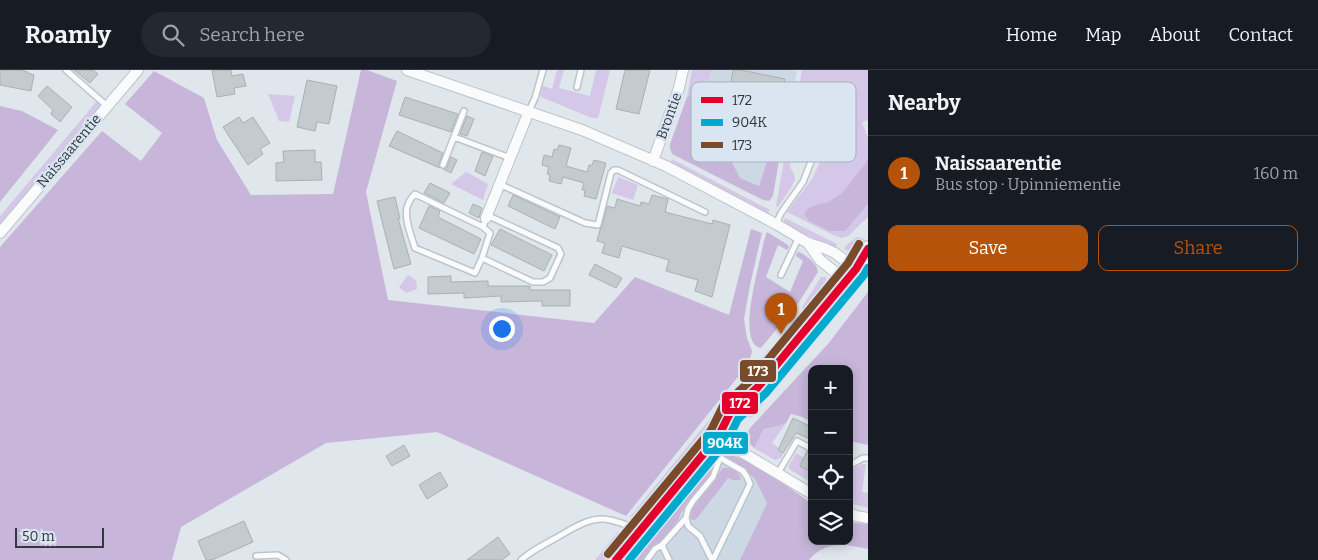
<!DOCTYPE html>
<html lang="en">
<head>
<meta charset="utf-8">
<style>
	body { margin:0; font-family:Bitter,serif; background:#242831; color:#f1f3f6 }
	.controls { position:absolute; right:15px; bottom:15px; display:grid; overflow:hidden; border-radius:10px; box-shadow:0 2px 12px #0003 }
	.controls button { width:45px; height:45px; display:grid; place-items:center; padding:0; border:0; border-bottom:1px solid #363941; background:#171b24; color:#f1f3f6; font:25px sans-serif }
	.scale { position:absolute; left:15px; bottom:12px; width:89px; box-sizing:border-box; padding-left:5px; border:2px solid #33383d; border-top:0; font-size:14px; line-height:18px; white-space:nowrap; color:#33383d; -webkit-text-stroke:4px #d9e6f2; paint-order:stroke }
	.you { position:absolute; left:501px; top:258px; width:18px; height:18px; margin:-12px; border:4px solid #fff; border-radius:50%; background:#1a73e8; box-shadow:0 0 0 8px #1a73e833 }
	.badge { display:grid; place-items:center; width:32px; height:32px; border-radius:50%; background:#b45309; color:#fff; font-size:16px; font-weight:700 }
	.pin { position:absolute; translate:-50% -41px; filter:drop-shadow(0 1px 2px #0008) }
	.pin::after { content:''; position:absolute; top:26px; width:18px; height:15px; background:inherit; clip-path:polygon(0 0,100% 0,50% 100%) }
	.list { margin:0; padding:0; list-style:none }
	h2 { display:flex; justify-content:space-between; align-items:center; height:65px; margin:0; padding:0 20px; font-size:21px }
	h2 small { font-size:16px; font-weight:400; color:#9ea1a6 }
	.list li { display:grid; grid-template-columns:32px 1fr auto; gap:15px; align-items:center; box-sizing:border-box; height:75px; padding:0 20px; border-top:1px solid #363941 }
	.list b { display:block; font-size:19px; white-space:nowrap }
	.list p { margin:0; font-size:16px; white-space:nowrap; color:#9ea1a6 }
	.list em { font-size:16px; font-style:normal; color:#9ea1a6 }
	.actions { display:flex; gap:10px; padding:15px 20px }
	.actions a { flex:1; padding:11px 0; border:1px solid #b45309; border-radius:10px; text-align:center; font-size:18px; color:#b45309 }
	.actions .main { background:#b45309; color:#fff }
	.icon { flex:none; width:28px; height:28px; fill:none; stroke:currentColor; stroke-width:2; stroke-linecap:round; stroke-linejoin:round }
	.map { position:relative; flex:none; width:868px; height:490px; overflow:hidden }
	header { display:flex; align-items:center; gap:30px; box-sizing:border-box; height:70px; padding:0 25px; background:#171b24; border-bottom:1px solid #363941 }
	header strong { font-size:24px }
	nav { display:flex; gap:28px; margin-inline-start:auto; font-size:18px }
	.search { width:350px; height:45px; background:#242831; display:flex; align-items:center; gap:12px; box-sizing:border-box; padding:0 18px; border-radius:28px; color:#9ea1a6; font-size:19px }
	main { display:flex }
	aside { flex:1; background:#171b24 }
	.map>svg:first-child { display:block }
</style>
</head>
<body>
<header>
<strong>Roamly</strong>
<div class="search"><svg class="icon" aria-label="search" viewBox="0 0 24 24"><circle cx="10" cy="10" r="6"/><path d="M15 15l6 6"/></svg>Search here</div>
<nav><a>Home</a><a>Map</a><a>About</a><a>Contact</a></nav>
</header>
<main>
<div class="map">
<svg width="868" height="490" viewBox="0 0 868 490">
	<rect width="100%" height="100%" fill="#dfe6ec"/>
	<!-- built -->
	<path fill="#ccd9e5" d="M711,0h80l6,1 -14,72h-11l-13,43 -19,-8 -19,-37 -12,-59z
		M721,382v2l24,16 10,9 12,24 -27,57h-96l10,-14 6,-4 17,-19 4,-10 29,-35 1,-16h-2z"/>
	<!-- green -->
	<path fill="#d5c7e8" d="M557,0h7l-5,18 31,8 6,-26h14l-12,48h-6l-51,-21 -1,-3 3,-8 9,3z
		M692,0h19l-2,12 -22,15z
		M802,0h66v50l-6,2 6,16v23l-26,32 -14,9 -9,2 46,4 3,-4v13l-20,19 -6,2 -7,-2 -48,-24 25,-33 8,-17 23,-66 -11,-5 -6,11 -18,-6 -2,5 -8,-1 -1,-4z
		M268,24l27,2 -6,26 -10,-1z
		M97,31l5,5 -102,118v-8z
		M785,85l6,1 -1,11 4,7 1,5 -3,7 -14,21 -2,-1z
		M672,89l98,51 -2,4 -98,-50z
		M466,102l22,12 -5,16 -32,-16z
		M618,107l20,8 -5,15 -21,-7z
		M785,148l52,26 -1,3 -17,-6 -36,-18z
		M857,167l5,1 3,2 -1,5c-6,4 -12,8 -19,5l-1,-2 5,-5z
		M868,198v9l-116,140 -4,1 -2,-1 -1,-1z
		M408,205l8,5 1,9 -11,4 -7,-6z
		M821,207h5v3c-6,15 -8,23 -22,32l-2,-4 2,-4z
		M769,279l3,3c-12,17 -27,42 -44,54l-2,-2v-4z
		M719,338h2l4,3 -84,105 -3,3 -6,1 -2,-3z
		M786,353l-14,20 12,9 -3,6 -6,2 -21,-12 10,-19 14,-3z
		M796,383l8,5 -4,8 12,6v11l-23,-14v-4z
		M863,394h3l-4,28 6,1v15l-19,-5v-33z
		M621,461h2c2,11 -11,21 -18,29h-10l22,-27z"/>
	<!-- forest -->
	<path fill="#c7b6da" d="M361,0h6l30,11 -31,111 22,108 206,23 41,-46 94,38 22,-86 11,4 -12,52 -6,34 3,19 5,13 -2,8 -5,9 -119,148 -189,-84 -111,11 -145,84 -9,33h-172v-313l102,-116 39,30 21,-28 -37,-29 29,-33 50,27 13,42 34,55 82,-1z
		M709,12l12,59 19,37 19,8 11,-35 7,1 3,2 -7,42 -4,5 -6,-1 -91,-46 -2,-6v-4l17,-47z
		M0,36l22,5 36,19 -58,72z
		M868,90v44l-23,27h-16l-20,-10 -5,-7 5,-6 10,-4 9,-2 14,-9z
		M767,162l21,13 1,2 -2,3 -9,-5 -12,32 24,15 13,-31 -7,-5 1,-3 2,-1c8,4 18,11 19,20l-19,30 -38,46c-23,-3 -5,-70 -2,-85 3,-10 4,-22 8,-31z
		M868,222v153l-19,-4v-72h-37v53l-10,-5 -11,-3 -5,9 -8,3 -14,3 -10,19 -8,-9 1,-5 3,-6 78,-84z
		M721,383c21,0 72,37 91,51v37h37v-20l5,2 14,1v25c-23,-5 -42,-9 -59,11h-69l27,-57 -12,-24 -10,-9 -24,-16z
		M709,392l4,2 -3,14 -29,35 -4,10 -17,19 -6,5 -10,13h-19l81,-96z
		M723,398c8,-1 17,3 18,12h-8l-5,-2 -30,39 -3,3h-3l-2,-3 3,-11z"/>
	<!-- building -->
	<path fill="#c4cbce" stroke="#aab0b3" d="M0,0h20l8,2v1l6,2 -3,16 -31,-6z
		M74,0h19l5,4 -8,9z
		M212,0h19l1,6 11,-2 3,12 -12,2 1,6 -18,3z
		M625,0h25l-11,44 -23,-5z
		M733,0h8l44,9 -13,64 -20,-4 9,-46 -31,-6z
		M307,10l30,6 -8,38 -12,-2 -2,9 -18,-4z
		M47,16l25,21 -12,15 -9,-8 2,-4 -15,-14z
		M405,27l53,17 -7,18 -52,-17z
		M467,46l7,3 -7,17 -7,-2z
		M239,47l4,6 10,-6 17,26 -10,6 3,5 -15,11 -25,-38z
		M397,61l46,22 -4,11 1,4 -51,-22z
		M559,75l12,3 -5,18 21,6 2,-7h3l2,-5 12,3 -10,36 -12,-3 1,-6h-3l2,-7 -21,-6 -2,7 -12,-3 1,-6 -3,-1 2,-7 -7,-2 2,-10 8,2 2,-8 3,1z
		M315,80v12h6l1,18 -46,1v-18l8,-1 -1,-11z
		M482,82l11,4 -8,20 -10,-5z
		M451,87l6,3 -6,13 -8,-4 4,-2z
		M430,113l20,10 -6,10 -20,-10z
		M513,125l47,22 -5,12 -47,-23z
		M652,125l16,4 -3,13 47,12 1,-4 17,5 -18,72 -17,-6 3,-11 -32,-9 3,-11 -47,-14 -3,12 -17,-5 3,-10 -8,-2 3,-11 2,-4 5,-20 8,2 2,-9 23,7 1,-4 8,2z
		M395,127l5,22 -2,-1 13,46 -17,5 -17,-68z
		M473,134l9,4 -3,10 -10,-5z
		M429,136l11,5 -2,6 43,22 -7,15 -55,-26z
		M500,159l52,26 -8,16 -53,-26z
		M595,194l27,14 -6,10 -27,-13z
		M451,206v6l37,-1v5h42v4h40v16h-28v-5l-41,1v-6l-37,2v-5l-36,1v-17z
		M793,348l19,9v13l-16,-7 -13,20 -5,-3z
		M404,375l6,11 -18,10 -6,-10z
		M807,381l5,2v19l-12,-6z
		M440,402l8,14 -21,13 -8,-14z
		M244,451l9,21 -41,18h-6l-8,-19z
		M498,467l12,17 -8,6h-35z"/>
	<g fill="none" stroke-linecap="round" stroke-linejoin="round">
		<defs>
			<path id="service" d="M66,0l41,36
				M577,17l4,-17
				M529,41l6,-13 8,-28
				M454,67l56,21
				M443,95l21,-54
				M499,114l86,39 13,2 13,-52 3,-3h4l87,42
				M415,124l68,33 3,-9 5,-1 67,31 3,6 -11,24 -7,4h-10l-51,-24 -7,15 -60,-25c-3,-10 -11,-29 -8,-40 1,-5 4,-10 8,-14z
				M776,154l5,-11 22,-31 32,-81
				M482,188l8,-25 -7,-6
				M781,205l18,-38
				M708,381l35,20 4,6 3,7 -37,76
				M849,394h3l11,-6h5
				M778,403l19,-32 15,8
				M662,475l7,15
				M256,486l22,-1 8,5
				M521,490c10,-9 21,-14 33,-21 15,-8 32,-21 50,-20 12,1 23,6 34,11
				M647,490l8,-11 7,-4 24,-27
				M712,490l-12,-24 -12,-10 -2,-8 2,-9 5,-8 20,-24 7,-19"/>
			<path id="minor" d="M407,0l175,60 84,36 110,58 32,19 16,5 11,5 21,16
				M653,91l26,-73 4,-18
				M486,148l43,-107
				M0,163l138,-163
				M808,173l12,17 26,21
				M719,365l21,16 72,43
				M849,443l7,3 12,2"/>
			<path id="secondary" d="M719,365l11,-22 28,-26 98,-118 12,-20
				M616,490l103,-125 7,-5"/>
		</defs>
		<!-- service casing -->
		<use href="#service" stroke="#bfc4c9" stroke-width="8"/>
		<!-- minor casing -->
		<use href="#minor" stroke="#bfc4c9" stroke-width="12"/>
		<!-- secondary casing -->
		<use href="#secondary" stroke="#bfc4c9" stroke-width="18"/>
		<!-- service -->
		<use href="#service" stroke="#fafbfc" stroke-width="5"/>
		<!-- minor -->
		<use href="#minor" stroke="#fafbfc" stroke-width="10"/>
		<!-- secondary -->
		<use href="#secondary" stroke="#fafbfc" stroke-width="15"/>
		<defs>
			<path id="bus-1" d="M616,490l103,-125 11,-22 28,-26 98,-118 12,-20"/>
			<path id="bus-2" d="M629,490l98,-119 11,-22 28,-26 98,-118 4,-7"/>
			<path id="bus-3" d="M608,484l103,-124 12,-24 28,-26 97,-117 11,-19"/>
		</defs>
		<!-- bus-1 casing -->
		<use href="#bus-1" stroke="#d9e6f2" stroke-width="11"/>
		<!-- bus-2 casing -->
		<use href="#bus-2" stroke="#d9e6f2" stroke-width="11"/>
		<!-- bus-3 casing -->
		<use href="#bus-3" stroke="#d9e6f2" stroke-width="11"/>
		<!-- bus-1 -->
		<use href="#bus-1" stroke="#e4002b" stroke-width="8"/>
		<!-- bus-2 -->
		<use href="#bus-2" stroke="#00a9ce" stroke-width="8"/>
		<!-- bus-3 -->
		<use href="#bus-3" stroke="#7a4b2a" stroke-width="8"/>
	</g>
	<g text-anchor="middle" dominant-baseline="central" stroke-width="5" stroke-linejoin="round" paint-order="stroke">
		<!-- street labels -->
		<g font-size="14" fill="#33383d" stroke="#d9e6f2">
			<text transform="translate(669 46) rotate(-70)">Brontie</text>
			<text transform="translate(69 81) rotate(-50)">Naissaarentie</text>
		</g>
	</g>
	<!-- legend -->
	<rect x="691" y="12" width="165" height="80" rx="8" fill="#d9e6f2" stroke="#a7b2bc" stroke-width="1"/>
	<rect x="701" y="27" width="22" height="6" fill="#e4002b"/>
	<rect x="701" y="49" width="22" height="7" fill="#00a9ce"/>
	<rect x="701" y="72" width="22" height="6" fill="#7a4b2a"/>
	<g font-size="14" fill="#33383d">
		<text x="732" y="35">172</text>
		<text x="732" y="57">904K</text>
		<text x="732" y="80">173</text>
	</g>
	<g stroke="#d9e6f2" stroke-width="2">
		<rect x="739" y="289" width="38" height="24" rx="5" fill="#7a4b2a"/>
		<rect x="721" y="321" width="38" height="24" rx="5" fill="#e4002b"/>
		<rect x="702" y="361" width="47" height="24" rx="5" fill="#00a9ce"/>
	</g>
	<g font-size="14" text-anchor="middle" font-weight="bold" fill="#fff">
		<text x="758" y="306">173</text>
		<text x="740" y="338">172</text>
		<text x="725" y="378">904K</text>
	</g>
</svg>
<div class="controls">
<button>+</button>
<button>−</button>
<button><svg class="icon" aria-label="locate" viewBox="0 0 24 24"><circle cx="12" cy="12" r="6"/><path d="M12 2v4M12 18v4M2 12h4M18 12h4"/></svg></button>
<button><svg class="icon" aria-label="layers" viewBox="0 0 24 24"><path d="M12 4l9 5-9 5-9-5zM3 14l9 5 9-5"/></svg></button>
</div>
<div class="scale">50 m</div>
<div class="you"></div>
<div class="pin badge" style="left:781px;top:264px">1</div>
</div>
<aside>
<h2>Nearby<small></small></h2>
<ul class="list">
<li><span class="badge">1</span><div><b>Naissaarentie</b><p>Bus stop · Upinniementie</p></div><em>160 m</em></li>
</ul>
<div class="actions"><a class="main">Save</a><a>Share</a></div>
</aside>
</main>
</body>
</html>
